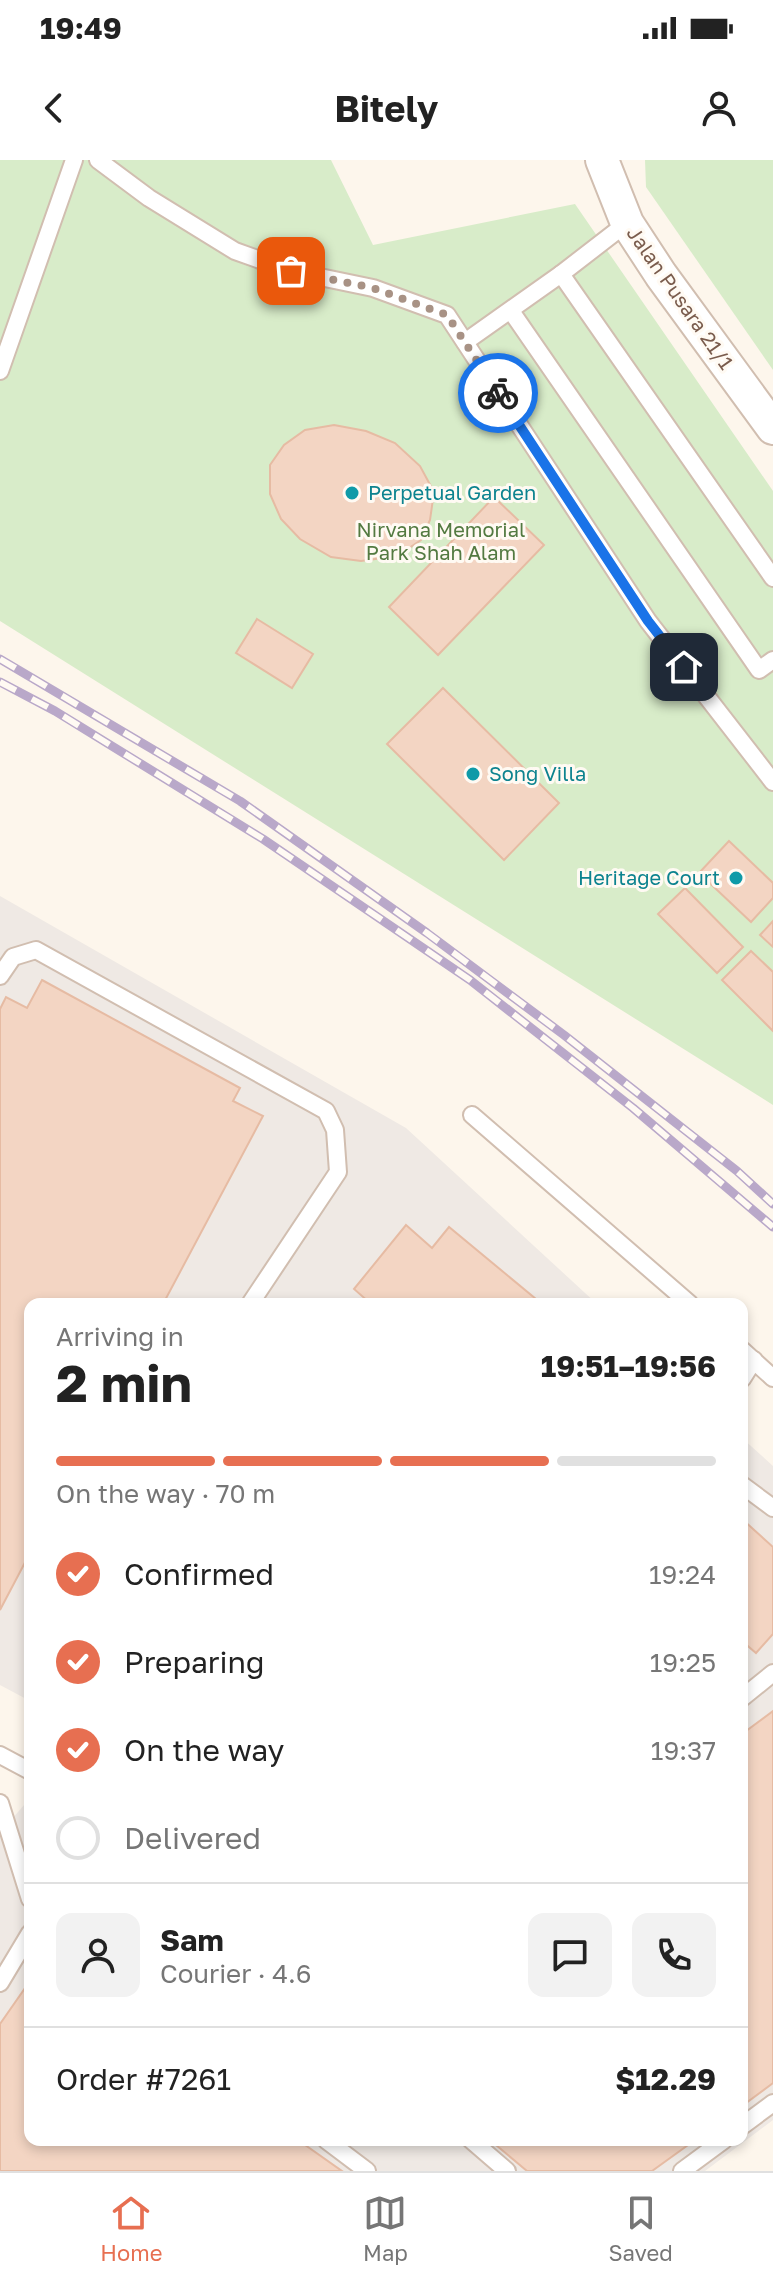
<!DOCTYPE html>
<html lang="en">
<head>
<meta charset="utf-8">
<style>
  body { margin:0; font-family:"Golos Text",sans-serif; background:#f2f2f2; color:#222; height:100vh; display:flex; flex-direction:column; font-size:30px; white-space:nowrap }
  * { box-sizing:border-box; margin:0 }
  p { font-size:26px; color:#767676 }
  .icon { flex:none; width:44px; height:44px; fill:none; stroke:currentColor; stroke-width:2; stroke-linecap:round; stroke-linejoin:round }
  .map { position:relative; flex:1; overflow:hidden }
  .details { position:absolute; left:24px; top:1138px; width:724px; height:848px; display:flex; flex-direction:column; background:#fff; border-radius:16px; box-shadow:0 4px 12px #0003 }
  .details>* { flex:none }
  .pin { position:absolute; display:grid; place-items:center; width:68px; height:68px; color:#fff; margin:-34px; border-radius:16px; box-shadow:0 4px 12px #0006 }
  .courier { position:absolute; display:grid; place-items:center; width:80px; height:80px; margin:-40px; border:6px solid #1a73e8; border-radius:50%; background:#fff; color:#222; box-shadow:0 2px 10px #0007 }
  .summary em { font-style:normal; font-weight:700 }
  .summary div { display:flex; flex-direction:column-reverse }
  .summary { display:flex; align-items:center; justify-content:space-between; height:136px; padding:0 32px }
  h1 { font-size:52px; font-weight:700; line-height:60px }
  .bar { display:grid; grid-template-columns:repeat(4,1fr); gap:12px 8px; align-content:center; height:96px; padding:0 32px }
  .bar i { height:10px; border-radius:6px; background:#e0e0e0 }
  .bar .on { background:#e76f51 }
  .bar p { grid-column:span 4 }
  .line { display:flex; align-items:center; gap:20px; padding:0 32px; border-top:2px solid #e0e0e0 }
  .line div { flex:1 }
  .round { display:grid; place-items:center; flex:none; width:84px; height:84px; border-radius:16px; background:#f2f2f2 }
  ol { padding:0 32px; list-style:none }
  li { display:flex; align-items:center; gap:24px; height:88px }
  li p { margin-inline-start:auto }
  li .icon { padding:8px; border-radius:50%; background:#e76f51; color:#fff; stroke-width:4 }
  li:last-child { color:#767676 }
  li i { width:44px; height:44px; border:4px solid #e0e0e0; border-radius:50% }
  .status { display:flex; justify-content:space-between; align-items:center; height:56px; padding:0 40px; background:#fff; direction:ltr }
  .status svg { height:22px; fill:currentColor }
  header { display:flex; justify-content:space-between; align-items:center; height:104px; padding:0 32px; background:#fff; font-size:36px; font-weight:700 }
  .menu { display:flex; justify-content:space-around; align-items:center; height:112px; border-top:2px solid #e0e0e0; background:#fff; font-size:22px; color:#767676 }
  .menu a { display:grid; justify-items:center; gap:4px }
  .menu .on { color:#e76f51 }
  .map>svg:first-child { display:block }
</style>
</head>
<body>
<div class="status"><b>19:49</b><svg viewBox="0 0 49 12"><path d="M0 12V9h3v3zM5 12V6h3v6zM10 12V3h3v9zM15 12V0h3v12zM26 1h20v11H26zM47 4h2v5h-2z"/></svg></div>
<header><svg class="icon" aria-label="back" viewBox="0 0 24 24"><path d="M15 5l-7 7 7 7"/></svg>Bitely<svg class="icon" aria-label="person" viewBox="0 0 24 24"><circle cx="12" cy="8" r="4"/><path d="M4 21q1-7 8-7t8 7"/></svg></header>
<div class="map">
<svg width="773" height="2011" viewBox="0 0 773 2011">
  <rect width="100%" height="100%" fill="#fdf6ec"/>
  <!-- industrial -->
  <g fill="#efe9e4">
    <path d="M0,736L406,968L597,1144H30V1541L0,1525Z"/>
    <path d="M742,1278L773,1306V1960L705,2011H0V1673L30,1638V1980H742Z"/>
  </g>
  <!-- green -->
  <g fill="#d8ecc9">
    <path d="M0,0H331L373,85L575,44L773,331V945L0,461Z"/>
    <path d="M645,0H773V210L646,27Z"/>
  </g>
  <!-- building -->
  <g fill="#f3d5c3" stroke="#e6bba3" stroke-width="2">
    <path d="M334,265L366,271L395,283L420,306L434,332L430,360L421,380L397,396L361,401L331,397L300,379L281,359L270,334V305L284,285L305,270Z"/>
    <path d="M494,337L544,385L438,495L389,447Z"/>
    <path d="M257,459L313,494L292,528L236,493Z"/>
    <path d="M443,528L559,643L504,700L387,584Z"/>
    <path d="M729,681L773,723V738L751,762L699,713Z"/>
    <path d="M685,728L743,787L717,813L658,754Z"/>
    <path d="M773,761V787L760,775Z"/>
    <path d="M751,791L773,812V871L722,820Z"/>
    <path d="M42,820L240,928L233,941L263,956L163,1144H30V1393L0,1450V849L6,837L27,848Z"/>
    <path d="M406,1065L432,1088L449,1067L542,1144H369L370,1143L354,1129Z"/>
    <path d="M742,1359L773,1387V1474L756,1493L742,1481Z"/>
    <path d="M773,1551V1923L742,1946V1574Z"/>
    <path d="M30,1821V1980H298L342,2011H0V1864Z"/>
    <path d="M490,1980H695L652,2011H527Z"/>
  </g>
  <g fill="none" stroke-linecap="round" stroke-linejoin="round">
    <defs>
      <g id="lane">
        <path d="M98,0L149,38L235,91L291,111L373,128L447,155L648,461L773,622"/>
        <path d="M561,114L773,418"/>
        <path d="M511,151L759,510L773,500"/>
        <path d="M465,182L561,114L627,63"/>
        <path d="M0,211L74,0"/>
        <path d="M0,816L13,797L36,790L326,951L335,970L338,1012L250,1144"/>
        <path d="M472,955L690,1144"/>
        <path d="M742,1190L773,1218"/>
        <path d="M742,1219L754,1200"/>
        <path d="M742,1325L773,1348"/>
        <path d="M742,1538L773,1513"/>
        <path d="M0,1595L30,1611"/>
        <path d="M0,1643L30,1739"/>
        <path d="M0,1823L30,1773"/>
        <path d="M742,1966L773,1943"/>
        <path d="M326,1980L367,2011"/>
        <path d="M471,1980L507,2011"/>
        <path d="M682,2011L724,1980"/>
      </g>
      <path id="street" d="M602,0L627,63L661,115L773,268"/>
    </defs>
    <!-- lane casing -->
    <use href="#lane" stroke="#d1beb0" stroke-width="20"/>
    <!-- street casing -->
    <use href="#street" stroke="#d1beb0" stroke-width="36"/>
    <!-- lane -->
    <use href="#lane" stroke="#fff" stroke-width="16"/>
    <!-- street -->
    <use href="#street" stroke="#fff" stroke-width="32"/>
    <defs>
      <g id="rail">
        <path d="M0,499L240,641L427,773L564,875L737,1011L773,1044"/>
        <path d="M0,522L55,551L263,679L470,820L633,948L773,1067"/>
      </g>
    </defs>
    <!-- rail casing -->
    <use href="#rail" stroke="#b9a8c9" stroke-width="9"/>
    <!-- rail -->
    <use href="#rail" stroke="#fffaf3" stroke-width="6" stroke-dasharray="18" stroke-linecap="butt"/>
  </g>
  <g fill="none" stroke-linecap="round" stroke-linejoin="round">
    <!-- done -->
    <path stroke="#a89285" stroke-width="8" stroke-dasharray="0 14.4" d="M291,111L373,128L447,155L498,233"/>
    <!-- route -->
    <path stroke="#1a73e8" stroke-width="10" d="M498,233L648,461L684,507"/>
  </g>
  <!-- markers -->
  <g fill="#0f9aa8" stroke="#fffaf3" stroke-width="3">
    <circle cx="352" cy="333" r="8"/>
    <circle cx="473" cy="614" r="8"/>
    <circle cx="736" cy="718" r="8"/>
  </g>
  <g text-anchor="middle" stroke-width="6" stroke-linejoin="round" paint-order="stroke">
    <!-- street labels -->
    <g font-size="20" fill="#7a5c4d" stroke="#fffaf3">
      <text transform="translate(680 138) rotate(55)" y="7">Jalan Pusara 21/1</text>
    </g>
    <!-- culture labels -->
    <g font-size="20" fill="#0d838f" stroke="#fffaf3" text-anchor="start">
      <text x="368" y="340">Perpetual Garden</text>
      <text x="489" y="621">Song Villa</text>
      <text x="720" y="725" text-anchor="end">Heritage Court</text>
    </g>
    <!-- park labels -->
    <g font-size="20" fill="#537a41" stroke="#fffaf3">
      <text x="441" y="377">Nirvana Memorial<tspan x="441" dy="23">Park Shah Alam</tspan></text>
    </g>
  </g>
</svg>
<div class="pin" style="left:291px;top:111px;background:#ea580c"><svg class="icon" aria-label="bag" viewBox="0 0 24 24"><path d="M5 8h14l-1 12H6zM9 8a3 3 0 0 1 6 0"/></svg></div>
<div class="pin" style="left:684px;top:507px;background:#1f2937"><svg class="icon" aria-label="home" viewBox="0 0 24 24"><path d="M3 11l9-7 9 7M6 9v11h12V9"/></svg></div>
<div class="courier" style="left:498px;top:233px"><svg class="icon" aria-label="bike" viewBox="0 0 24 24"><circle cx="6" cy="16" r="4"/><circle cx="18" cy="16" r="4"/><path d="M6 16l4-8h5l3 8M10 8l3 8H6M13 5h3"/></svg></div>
<section class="details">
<div class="summary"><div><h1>2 min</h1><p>Arriving in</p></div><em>19:51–19:56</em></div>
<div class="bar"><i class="on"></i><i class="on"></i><i class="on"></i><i></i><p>On the way · 70 m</p></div>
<ol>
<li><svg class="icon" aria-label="check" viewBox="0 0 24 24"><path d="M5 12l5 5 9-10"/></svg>Confirmed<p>19:24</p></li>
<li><svg class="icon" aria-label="check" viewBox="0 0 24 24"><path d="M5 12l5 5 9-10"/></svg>Preparing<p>19:25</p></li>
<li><svg class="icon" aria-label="check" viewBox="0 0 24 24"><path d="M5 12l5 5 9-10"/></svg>On the way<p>19:37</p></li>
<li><i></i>Delivered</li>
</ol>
<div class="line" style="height:144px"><a class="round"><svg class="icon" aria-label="person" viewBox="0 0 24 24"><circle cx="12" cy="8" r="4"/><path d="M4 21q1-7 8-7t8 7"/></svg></a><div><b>Sam</b><p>Courier · 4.6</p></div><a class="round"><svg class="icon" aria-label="chat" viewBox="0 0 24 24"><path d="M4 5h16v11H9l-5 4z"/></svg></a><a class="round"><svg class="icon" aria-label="phone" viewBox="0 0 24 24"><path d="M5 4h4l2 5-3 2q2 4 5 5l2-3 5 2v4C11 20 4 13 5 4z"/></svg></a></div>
<div class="line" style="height:104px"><div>Order #7261</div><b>$12.29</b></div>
</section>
</div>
<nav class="menu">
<a class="on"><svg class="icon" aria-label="home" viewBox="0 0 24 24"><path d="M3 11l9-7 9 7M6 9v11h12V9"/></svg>Home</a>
<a><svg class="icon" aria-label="map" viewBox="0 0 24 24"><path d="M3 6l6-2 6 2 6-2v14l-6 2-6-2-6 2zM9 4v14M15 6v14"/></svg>Map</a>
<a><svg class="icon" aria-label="saved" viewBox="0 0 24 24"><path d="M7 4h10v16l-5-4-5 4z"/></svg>Saved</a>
</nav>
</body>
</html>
